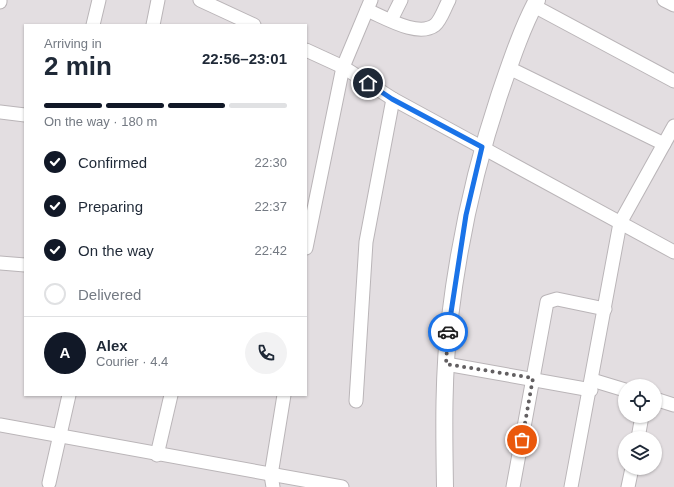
<!DOCTYPE html>
<html lang="en">
<head>
<meta charset="utf-8">
<style>
  body { margin:0; font-family:Arial,sans-serif; background:#f2f2f3; color:#1f2937; height:100vh; display:flex; flex-direction:column; font-size:15px; white-space:nowrap }
  * { box-sizing:border-box; margin:0 }
  p { font-size:13px; color:#747a83 }
  .icon { flex:none; width:22px; height:22px; fill:none; stroke:currentColor; stroke-width:2; stroke-linecap:round; stroke-linejoin:round }
  .map { position:relative; flex:1; overflow:hidden }
  .drawer { position:absolute; left:24px; top:24px; width:283px; height:372px; display:flex; flex-direction:column; background:#fff; border-radius:0px; box-shadow:0 1px 3px #0004 }
  .drawer>* { flex:none }
  .tools { position:absolute; left:618px; top:379px; display:grid; gap:8px }
  .tools a { display:grid; place-items:center; width:44px; height:44px; border-radius:50%; background:#fff; box-shadow:0 1px 3px #0004; font-size:20px }
  .pin { position:absolute; display:grid; place-items:center; width:34px; height:34px; color:#fff; margin:-17px; border:2px solid #fff; border-radius:50%; box-shadow:0 1px 4px #0007 }
  .courier { position:absolute; display:grid; place-items:center; width:40px; height:40px; margin:-20px; border:3px solid #1a73e8; border-radius:50%; background:#fff; color:#222; box-shadow:0 1px 5px #0007 }
  .overview em { font-style:normal; font-weight:700 }
  .overview div { display:flex; flex-direction:column-reverse }
  .overview { display:flex; align-items:center; justify-content:space-between; height:68px; padding:0 20px }
  h1 { font-size:26px; font-weight:700; line-height:30px }
  .bar { display:grid; grid-template-columns:repeat(4,1fr); gap:6px 4px; align-content:center; height:48px; padding:0 20px }
  .bar i { height:5px; border-radius:3px; background:#e0e1e3 }
  .bar .active { background:#111827 }
  .bar p { grid-column:span 4 }
  .line { display:flex; align-items:center; gap:10px; padding:0 20px; border-top:1px solid #e0e1e3 }
  .line div { flex:1 }
  .round { display:grid; place-items:center; flex:none; width:42px; height:42px; border-radius:21px; background:#f2f2f3 }
  ol { padding:0 20px; list-style:none }
  li { display:flex; align-items:center; gap:12px; height:44px }
  li p { margin-inline-start:auto }
  li .icon { padding:4px; border-radius:50%; background:#111827; color:#fff; stroke-width:4 }
  li:last-child { color:#747a83 }
  li i { width:22px; height:22px; border:2px solid #e0e1e3; border-radius:50% }
  .map>svg:first-child { display:block }
</style>
</head>
<body>
<div class="map">
<svg width="674" height="487" viewBox="0 0 674 487">
  <rect width="100%" height="100%" fill="#e3dee1"/>
  <g fill="none" stroke-linecap="round" stroke-linejoin="round">
    <defs>
      <g id="minor">
        <path d="M200,0L254,25"/>
        <path d="M664,0L674,5"/>
        <path d="M0,2V0"/>
        <path d="M534,6L674,81"/>
        <path d="M367,10C384,17 418,38 435,25C441,20 445,7 449,0"/>
        <path d="M391,20L401,0"/>
        <path d="M93,25L99,0"/>
        <path d="M153,25L158,0"/>
        <path d="M306,50L343,67L393,99L674,252"/>
        <path d="M509,68L664,144"/>
        <path d="M0,112L25,115"/>
        <path d="M306,248L343,67L371,0"/>
        <path d="M0,263L25,265"/>
        <path d="M446,364L591,390"/>
        <path d="M592,380L625,390"/>
        <path d="M655,399L674,405"/>
        <path d="M356,401L366,242L393,99"/>
        <path d="M0,425L342,487"/>
        <path d="M638,438L642,416"/>
        <path d="M157,455L171,395"/>
        <path d="M49,483L69,395"/>
        <path d="M273,487L271,475L284,395"/>
        <path d="M513,487L547,302L557,299L605,309"/>
        <path d="M571,487L620,223L674,126"/>
        <path d="M628,487L632,468"/>
      </g>
      <path id="tertiary" d="M445,487C444,431 443,373 450,317C459,242 475,168 499,96C510,64 521,30 537,0"/>
    </defs>
    <!-- minor casing -->
    <use href="#minor" stroke="#bab5b8" stroke-width="15"/>
    <!-- tertiary casing -->
    <use href="#tertiary" stroke="#bab5b8" stroke-width="18"/>
    <!-- minor -->
    <use href="#minor" stroke="#fff" stroke-width="13"/>
    <!-- tertiary -->
    <use href="#tertiary" stroke="#fff" stroke-width="16"/>
  </g>
  <g fill="none" stroke-linecap="round" stroke-linejoin="round">
    <!-- done -->
    <path stroke="#625f61" stroke-width="4" stroke-dasharray="0 7.2" d="M448,332L446,364L533,378L522,440"/>
    <!-- route -->
    <path stroke="#1a73e8" stroke-width="5" d="M368,83L392,99L482,147L466,215L448,332"/>
  </g>
</svg>
<div class="tools">
<a><svg class="icon" aria-label="locate" viewBox="0 0 24 24"><circle cx="12" cy="12" r="6"/><path d="M12 2v4M12 18v4M2 12h4M18 12h4"/></svg></a>
<a><svg class="icon" aria-label="layers" viewBox="0 0 24 24"><path d="M12 4l9 5-9 5-9-5zM3 14l9 5 9-5"/></svg></a>
</div>
<div class="pin" style="left:522px;top:440px;background:#ea580c"><svg class="icon" aria-label="bag" viewBox="0 0 24 24"><path d="M5 8h14l-1 12H6zM9 8a3 3 0 0 1 6 0"/></svg></div>
<div class="pin" style="left:368px;top:83px;background:#1f2937"><svg class="icon" aria-label="home" viewBox="0 0 24 24"><path d="M3 11l9-7 9 7M6 9v11h12V9"/></svg></div>
<div class="courier" style="left:448px;top:332px"><svg class="icon" aria-label="car" viewBox="0 0 24 24"><path d="M5 17H2v-5l4-1 3-4h7l3 4 3 1v5h-3M9 17h6M6 11h13"/><circle cx="7" cy="17" r="2"/><circle cx="17" cy="17" r="2"/></svg></div>
<section class="drawer">
<div class="overview"><div><h1>2 min</h1><p>Arriving in</p></div><em>22:56–23:01</em></div>
<div class="bar"><i class="active"></i><i class="active"></i><i class="active"></i><i></i><p>On the way · 180 m</p></div>
<ol>
<li><svg class="icon" aria-label="check" viewBox="0 0 24 24"><path d="M5 12l5 5 9-10"/></svg>Confirmed<p>22:30</p></li>
<li><svg class="icon" aria-label="check" viewBox="0 0 24 24"><path d="M5 12l5 5 9-10"/></svg>Preparing<p>22:37</p></li>
<li><svg class="icon" aria-label="check" viewBox="0 0 24 24"><path d="M5 12l5 5 9-10"/></svg>On the way<p>22:42</p></li>
<li><i></i>Delivered</li>
</ol>
<div class="line" style="height:72px"><b class="round" style="background:#111827;color:#fff">A</b><div><b>Alex</b><p>Courier · 4.4</p></div><a class="round"><svg class="icon" aria-label="phone" viewBox="0 0 24 24"><path d="M5 4h4l2 5-3 2q2 4 5 5l2-3 5 2v4C11 20 4 13 5 4z"/></svg></a></div>
</section>
</div>
</body>
</html>
